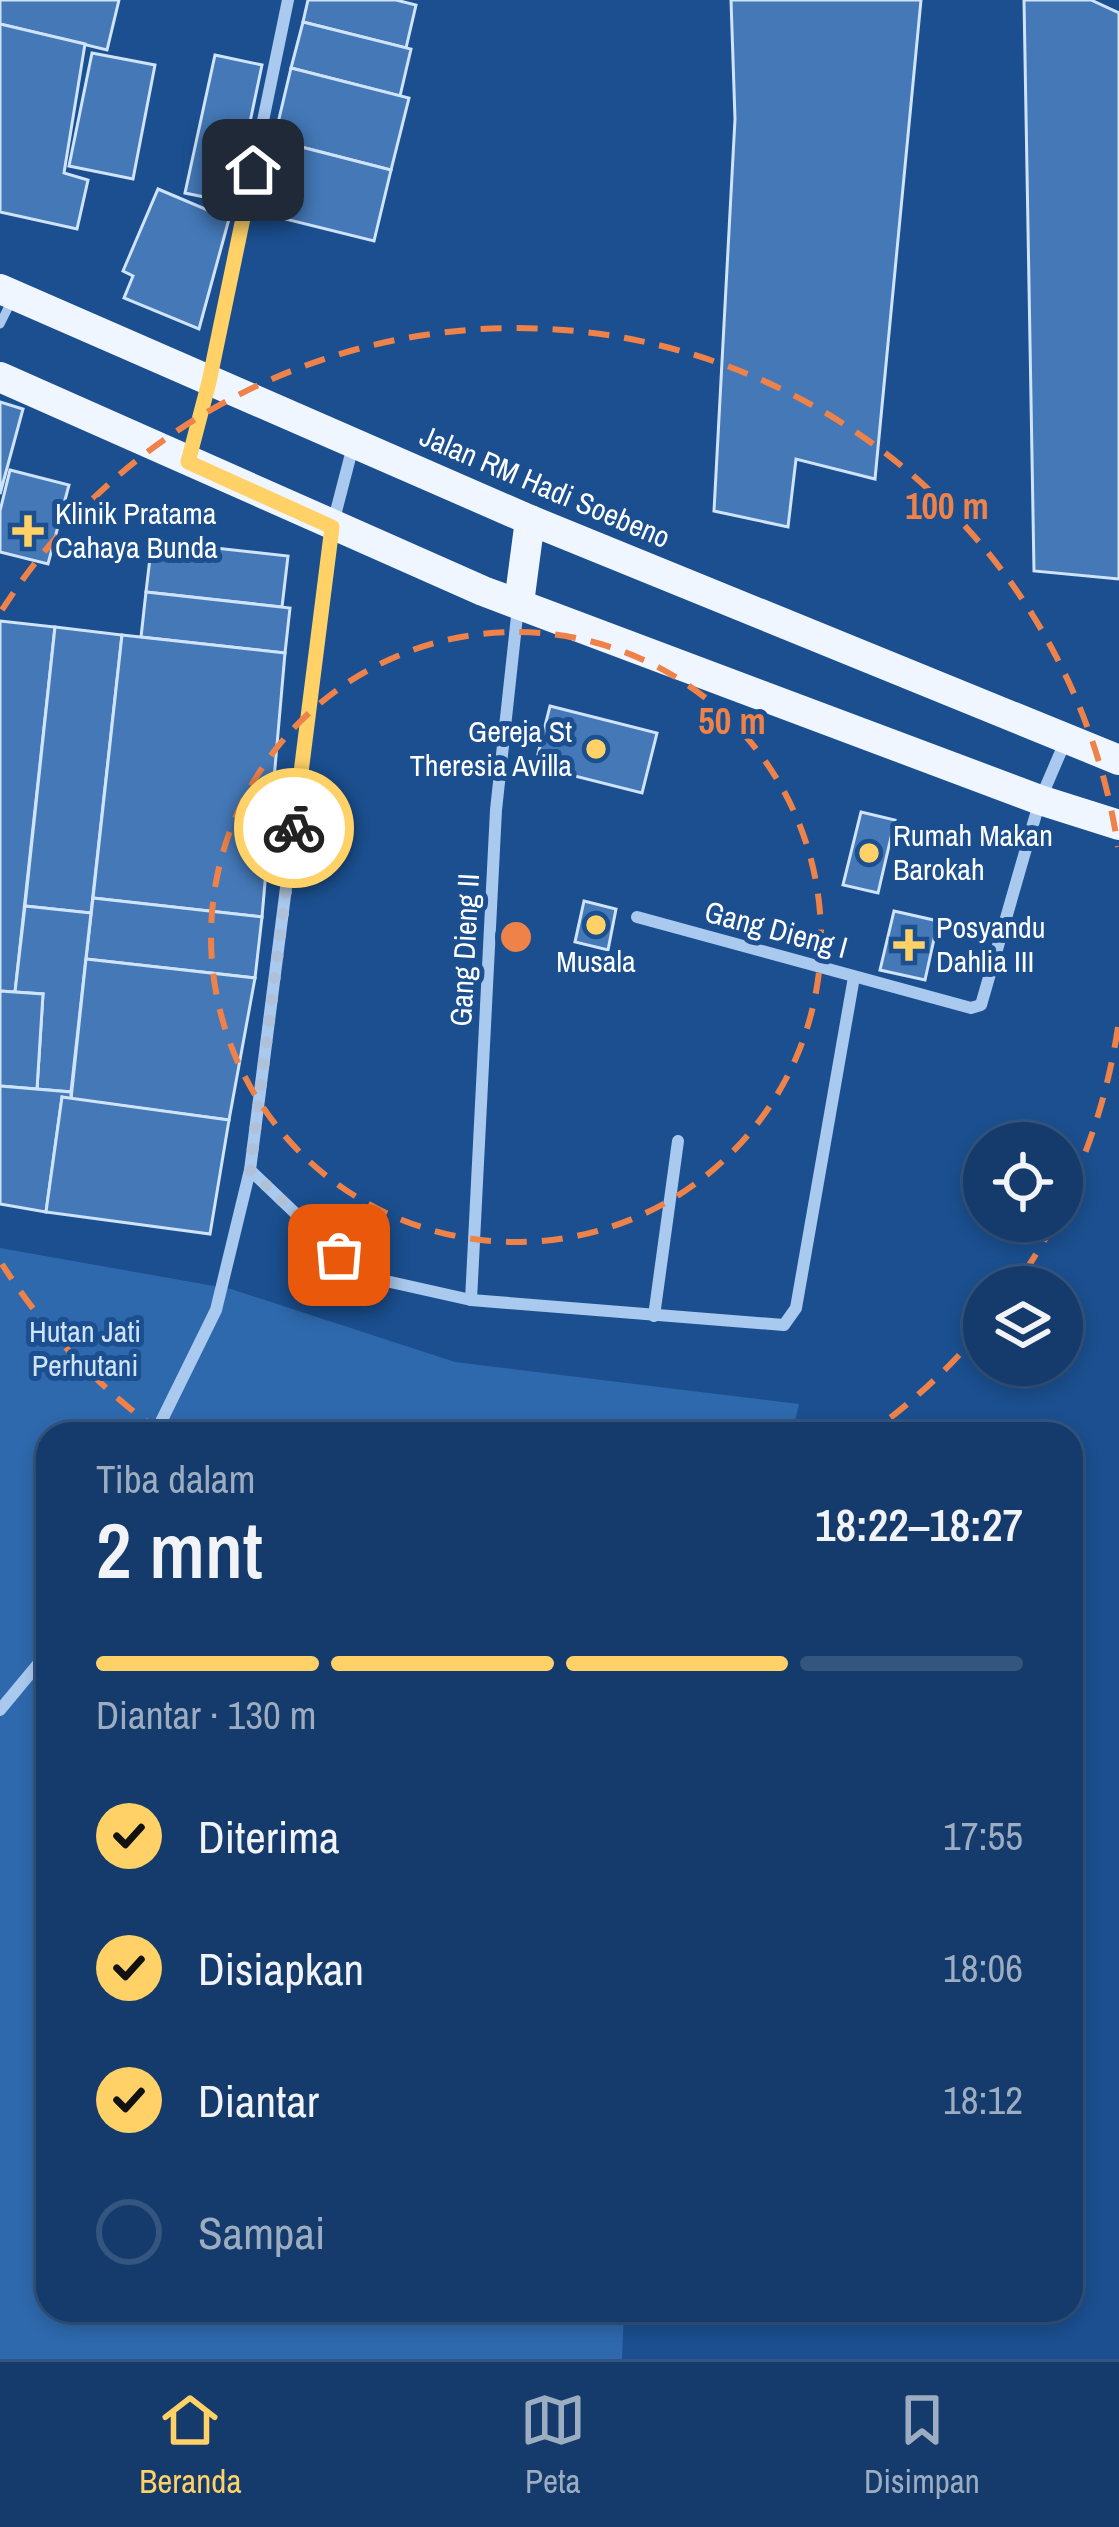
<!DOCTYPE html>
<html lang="id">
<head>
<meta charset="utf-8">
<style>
  body { margin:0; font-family:"Archivo Narrow",sans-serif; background:#1d4271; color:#f1f3f6; height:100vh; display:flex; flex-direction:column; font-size:45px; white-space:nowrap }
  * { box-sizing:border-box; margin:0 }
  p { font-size:39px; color:#9dadc1 }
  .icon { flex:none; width:66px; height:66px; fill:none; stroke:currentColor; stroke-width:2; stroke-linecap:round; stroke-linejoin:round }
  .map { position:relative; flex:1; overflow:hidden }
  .side { position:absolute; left:36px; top:1422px; width:1047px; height:900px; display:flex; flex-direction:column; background:#143b6b; border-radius:36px; box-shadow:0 6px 18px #0003,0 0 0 3px #33557e }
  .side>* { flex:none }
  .fabs { position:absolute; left:963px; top:1122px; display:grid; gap:24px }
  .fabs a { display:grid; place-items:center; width:120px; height:120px; border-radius:50%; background:#143b6b; box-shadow:0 6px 18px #0003,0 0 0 3px #33557e; font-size:60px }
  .pin { position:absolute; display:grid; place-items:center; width:102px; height:102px; color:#fff; margin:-51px; border-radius:24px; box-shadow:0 6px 18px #0006 }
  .courier { position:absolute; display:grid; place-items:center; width:120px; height:120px; margin:-60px; border:9px solid #ffd166; border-radius:50%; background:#fff; color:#222; box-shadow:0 3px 15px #0007 }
  .overview em { font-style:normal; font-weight:600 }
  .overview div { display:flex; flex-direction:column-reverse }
  .overview { display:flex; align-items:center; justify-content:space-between; height:204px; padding:0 60px }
  h1 { font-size:78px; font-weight:600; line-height:90px }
  .bar { display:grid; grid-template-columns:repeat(4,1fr); gap:18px 12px; align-content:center; height:144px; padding:0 60px }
  .bar i { height:15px; border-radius:9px; background:#33557e }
  .bar .on { background:#ffd166 }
  .bar p { grid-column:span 4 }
  ol { padding:0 60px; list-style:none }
  li { display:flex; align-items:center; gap:36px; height:132px }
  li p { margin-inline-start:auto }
  li .icon { padding:12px; border-radius:50%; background:#ffd166; color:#111; stroke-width:4 }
  li:last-child { color:#9dadc1 }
  li i { width:66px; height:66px; border:6px solid #33557e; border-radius:50% }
  .tab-bar { display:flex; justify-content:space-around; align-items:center; height:168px; border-top:3px solid #33557e; background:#143b6b; font-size:33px; color:#9dadc1 }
  .tab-bar a { display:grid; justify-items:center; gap:6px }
  .tab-bar .on { color:#ffd166 }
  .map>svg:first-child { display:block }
</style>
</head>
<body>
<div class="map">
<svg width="1119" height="2359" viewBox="0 0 1119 2359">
  <rect width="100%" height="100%" fill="#1b4f8f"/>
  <!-- green -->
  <path fill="#2e69ad" d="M0,1248L231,1289L455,1362L799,1404L792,1434H48V2310H624L622,2359H0Z"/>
  <!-- building -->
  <g fill="#4478b7" stroke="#cfe3fa" stroke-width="3">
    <path d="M0,0H119L107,50L0,24Z"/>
    <path d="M308,0H396L416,5L406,48L303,22Z"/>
    <path d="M731,0H921L875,479L796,459L788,527L714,511L735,119Z"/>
    <path d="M1024,0H1091L1119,13V579L1034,571Z"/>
    <path d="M303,22L411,49L400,96L291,68Z"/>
    <path d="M0,24L85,44L64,173L88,180L77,229L0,212Z"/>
    <path d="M92,53L155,65L133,179L69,166Z"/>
    <path d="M215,55L262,65L233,203L185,193Z"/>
    <path d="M291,68L409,98L391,170L274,140Z"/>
    <path d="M274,140L391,170L374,241L257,212Z"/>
    <path d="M158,189L229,219L199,329L124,298L133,276L123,271Z"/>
    <path d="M0,402L23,409L0,494Z"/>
    <path d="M10,470L69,485L48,564L0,552V511Z"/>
    <path d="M152,541L288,556L282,607L146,592Z"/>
    <path d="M146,592L290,608L285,653L141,637Z"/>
    <path d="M0,621L55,627L15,992L0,991Z"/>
    <path d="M55,627L122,635L91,913L25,906Z"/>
    <path d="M122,635L285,653L262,917L93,898Z"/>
    <path d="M550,706L657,733L642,793L535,766Z"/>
    <path d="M861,812L895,820L878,893L843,885Z"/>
    <path d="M93,898L262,917L255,978L86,959Z"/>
    <path d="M584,901L616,909L608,950L575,942Z"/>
    <path d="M25,906L91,913L71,1092L37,1089L43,994L15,992Z"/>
    <path d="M894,911L938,921L925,980L880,970Z"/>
    <path d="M86,959L255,978L229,1120L71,1099Z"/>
    <path d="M0,991L43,994L37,1089L0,1086Z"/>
    <path d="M0,1086L71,1092V1099L62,1097L46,1212L0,1204Z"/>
    <path d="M62,1097L229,1120L210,1234L46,1212Z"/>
  </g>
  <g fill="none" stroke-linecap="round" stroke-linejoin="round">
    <!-- service -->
    <path stroke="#a9c9ee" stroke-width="9" d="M0,324L12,300"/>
    <!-- minor -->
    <g stroke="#a9c9ee" stroke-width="12">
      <path d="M188,461L209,382L288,0"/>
      <path d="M637,917L971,1008L981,1005L1040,800L1065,742"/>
      <path d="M250,1170L339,1255L377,1279L471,1300L784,1325L796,1308L854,977"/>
      <path d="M471,1300L496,810L518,607"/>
      <path d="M654,1316L678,1141"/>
      <path d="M155,1434L216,1310L250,1170L332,527L353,446"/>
      <path d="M0,1710L48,1652"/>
    </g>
    <!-- primary -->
    <g stroke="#f0f6ff" stroke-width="30">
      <path d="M0,289L530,520L1119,760"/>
      <path d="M0,377L483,591L1040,800L1119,825"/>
      <path d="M519,603L530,520"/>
    </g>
  </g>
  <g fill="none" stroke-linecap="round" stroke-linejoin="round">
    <!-- done -->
    <path stroke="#afc1d8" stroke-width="12" stroke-dasharray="0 21.6" d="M294,828L250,1170L339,1255"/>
    <!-- route -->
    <path stroke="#ffd166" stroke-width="15" d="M253,170L209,382L188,462L332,527L294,828"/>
  </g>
  <!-- distance rings -->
  <g fill="none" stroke="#ee8249" stroke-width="6" stroke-dasharray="21 15">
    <circle cx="516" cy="937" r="305"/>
    <path d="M1118 1027A609 609 0 0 1 1063 1204M1054 1223A609 609 0 0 1 1015 1286M983 1328A609 609 0 0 1 870 1433M162 1433A609 609 0 0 1 2 1264M2 610A609 609 0 0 1 1118 847"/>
  </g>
  <!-- markers -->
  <g fill="#ffd166" stroke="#1b4f8f" stroke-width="4.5">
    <path d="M22 513h12v12h12v12h-12v12h-12v-12h-12v-12h12z"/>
    <circle cx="596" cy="749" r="12"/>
    <circle cx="869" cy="853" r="12"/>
    <circle cx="596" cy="925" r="12"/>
    <path d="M903 927h12v12h12v12h-12v12h-12v-12h-12v-12h12z"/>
  </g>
  <g text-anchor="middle" stroke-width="10" stroke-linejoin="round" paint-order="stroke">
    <!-- street labels -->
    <g font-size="30" fill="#fff" stroke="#1b4f8f">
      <text transform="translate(545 487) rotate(23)" y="10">Jalan RM Hadi Soebeno</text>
      <text transform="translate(776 930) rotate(15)" y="10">Gang Dieng I</text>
      <text transform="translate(465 950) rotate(-87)" y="10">Gang Dieng II</text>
    </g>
    <!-- poi labels -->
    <g font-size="30" fill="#fff" stroke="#1b4f8f" text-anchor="start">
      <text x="55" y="524">Klinik Pratama<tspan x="55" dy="34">Cahaya Bunda</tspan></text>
      <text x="572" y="742" text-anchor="end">Gereja St<tspan x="572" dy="34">Theresia Avilla</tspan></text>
      <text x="893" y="846">Rumah Makan<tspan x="893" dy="34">Barokah</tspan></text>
      <text x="936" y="938">Posyandu<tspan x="936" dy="34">Dahlia III</tspan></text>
      <text x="596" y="972" text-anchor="middle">Musala</text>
    </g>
    <!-- park labels -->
    <g font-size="30" fill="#cfe3fa" stroke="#1b4f8f">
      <text x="85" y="1342">Hutan Jati<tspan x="85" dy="34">Perhutani</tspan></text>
    </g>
  </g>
  <circle cx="516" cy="937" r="18" fill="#ee8249" stroke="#1b4f8f" stroke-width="6"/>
  <g font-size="36" text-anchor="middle" font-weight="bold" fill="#ee8249" stroke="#1b4f8f" stroke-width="10" stroke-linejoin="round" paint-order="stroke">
    <text x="947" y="519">100 m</text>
    <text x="732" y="734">50 m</text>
  </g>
</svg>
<div class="fabs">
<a><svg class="icon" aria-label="locate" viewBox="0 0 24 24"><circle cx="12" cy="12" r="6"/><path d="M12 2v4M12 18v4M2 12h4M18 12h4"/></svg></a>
<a><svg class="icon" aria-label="layers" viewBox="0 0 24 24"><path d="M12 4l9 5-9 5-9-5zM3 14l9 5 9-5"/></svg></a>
</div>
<div class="pin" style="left:339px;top:1255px;background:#ea580c"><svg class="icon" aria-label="bag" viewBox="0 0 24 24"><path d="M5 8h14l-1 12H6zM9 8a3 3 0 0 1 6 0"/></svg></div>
<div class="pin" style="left:253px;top:170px;background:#1f2937"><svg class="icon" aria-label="home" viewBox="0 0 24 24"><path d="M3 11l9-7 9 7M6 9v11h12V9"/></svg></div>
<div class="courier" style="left:294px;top:828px"><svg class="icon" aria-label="bike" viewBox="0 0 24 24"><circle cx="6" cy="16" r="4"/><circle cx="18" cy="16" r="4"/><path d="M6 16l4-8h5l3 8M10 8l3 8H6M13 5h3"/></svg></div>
<section class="side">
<div class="overview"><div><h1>2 mnt</h1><p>Tiba dalam</p></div><em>18:22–18:27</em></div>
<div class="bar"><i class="on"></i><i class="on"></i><i class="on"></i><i></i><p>Diantar · 130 m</p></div>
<ol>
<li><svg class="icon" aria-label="check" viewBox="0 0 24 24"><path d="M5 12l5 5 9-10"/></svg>Diterima<p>17:55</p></li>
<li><svg class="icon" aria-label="check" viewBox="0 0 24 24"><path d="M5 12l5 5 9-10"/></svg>Disiapkan<p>18:06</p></li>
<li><svg class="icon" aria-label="check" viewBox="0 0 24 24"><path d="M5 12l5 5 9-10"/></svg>Diantar<p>18:12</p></li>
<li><i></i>Sampai</li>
</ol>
</section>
</div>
<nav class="tab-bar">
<a class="on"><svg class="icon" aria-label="home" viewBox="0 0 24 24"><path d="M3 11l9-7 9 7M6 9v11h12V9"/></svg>Beranda</a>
<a><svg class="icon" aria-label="map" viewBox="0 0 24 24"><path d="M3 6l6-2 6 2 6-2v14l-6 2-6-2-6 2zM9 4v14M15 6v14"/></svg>Peta</a>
<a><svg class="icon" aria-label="saved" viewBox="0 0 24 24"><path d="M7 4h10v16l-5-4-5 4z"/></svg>Disimpan</a>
</nav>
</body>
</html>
